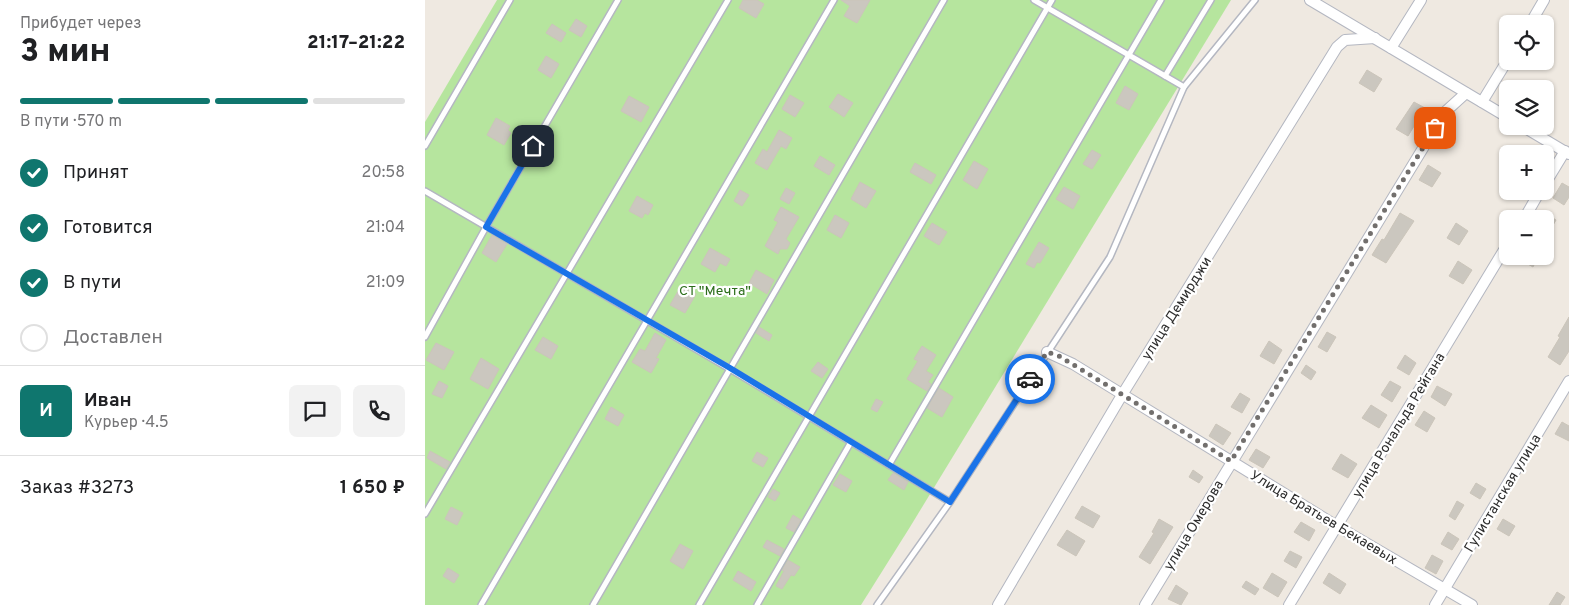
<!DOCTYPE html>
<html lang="ru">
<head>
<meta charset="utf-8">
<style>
  body { margin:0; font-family:Overpass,sans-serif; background:#f2f2f2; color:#202124; height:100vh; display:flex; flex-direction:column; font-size:19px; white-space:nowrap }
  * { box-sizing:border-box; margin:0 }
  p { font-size:16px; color:#757577 }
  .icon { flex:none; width:28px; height:28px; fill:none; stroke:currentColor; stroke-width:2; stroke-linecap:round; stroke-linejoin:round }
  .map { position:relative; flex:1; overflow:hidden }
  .side { display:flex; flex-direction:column; background:#fff; width:425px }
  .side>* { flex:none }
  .fabs { position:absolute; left:1074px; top:15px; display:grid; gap:10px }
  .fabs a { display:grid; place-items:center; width:55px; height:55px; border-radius:8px; background:#fff; box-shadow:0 1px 4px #0004; font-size:25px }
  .pin { position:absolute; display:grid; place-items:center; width:42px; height:42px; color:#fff; margin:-21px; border-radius:10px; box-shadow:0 2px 8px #0006 }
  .courier { position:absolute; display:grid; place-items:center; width:50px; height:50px; margin:-25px; border:4px solid #1a73e8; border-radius:50%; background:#fff; color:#222; box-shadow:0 1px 6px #0007 }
  .overview em { font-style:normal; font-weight:800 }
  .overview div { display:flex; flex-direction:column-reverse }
  .overview { display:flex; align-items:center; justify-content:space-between; height:85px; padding:0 20px }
  h1 { font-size:32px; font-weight:800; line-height:38px }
  .bar { display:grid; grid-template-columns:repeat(4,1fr); gap:8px 5px; align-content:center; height:60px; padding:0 20px }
  .bar i { height:6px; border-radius:4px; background:#e0e0e0 }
  .bar .active { background:#0f766e }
  .bar p { grid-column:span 4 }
  .line { display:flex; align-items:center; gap:12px; padding:0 20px; border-top:1px solid #e0e0e0 }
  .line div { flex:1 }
  .round { display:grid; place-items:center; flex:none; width:52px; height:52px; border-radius:8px; background:#f2f2f2 }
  ol { padding:0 20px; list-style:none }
  li { display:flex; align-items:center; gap:15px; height:55px }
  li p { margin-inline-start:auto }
  li .icon { padding:5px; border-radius:50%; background:#0f766e; color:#fff; stroke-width:4 }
  li:last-child { color:#757577 }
  li i { width:28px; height:28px; border:2px solid #e0e0e0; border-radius:50% }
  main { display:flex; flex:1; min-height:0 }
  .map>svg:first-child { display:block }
</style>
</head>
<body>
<main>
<section class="side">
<div class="overview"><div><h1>3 мин</h1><p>Прибудет через</p></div><em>21:17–21:22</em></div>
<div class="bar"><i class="active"></i><i class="active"></i><i class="active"></i><i></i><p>В пути · 570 m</p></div>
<ol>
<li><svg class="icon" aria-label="check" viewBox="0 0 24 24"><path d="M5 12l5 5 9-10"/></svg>Принят<p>20:58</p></li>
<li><svg class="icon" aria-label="check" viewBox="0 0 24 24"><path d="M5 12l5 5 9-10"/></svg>Готовится<p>21:04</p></li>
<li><svg class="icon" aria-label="check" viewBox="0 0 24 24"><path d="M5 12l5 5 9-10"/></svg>В пути<p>21:09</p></li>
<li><i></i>Доставлен</li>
</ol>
<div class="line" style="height:90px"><b class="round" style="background:#0f766e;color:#fff">И</b><div><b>Иван</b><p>Курьер · 4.5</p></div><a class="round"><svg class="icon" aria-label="chat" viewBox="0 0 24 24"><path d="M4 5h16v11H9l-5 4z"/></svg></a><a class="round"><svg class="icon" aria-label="phone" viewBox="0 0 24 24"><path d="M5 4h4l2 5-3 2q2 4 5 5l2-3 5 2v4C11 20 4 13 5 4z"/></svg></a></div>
<div class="line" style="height:65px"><div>Заказ #3273</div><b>1 650 ₽</b></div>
</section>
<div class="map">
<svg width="1144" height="605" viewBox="0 0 1144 605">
  <rect width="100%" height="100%" fill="#efe9e1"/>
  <!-- green -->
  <path fill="#b6e59e" d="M72,0H806L485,527L436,605H0V122Z"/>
  <!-- building -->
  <g fill="#cbc7bf" stroke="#cbc5ba">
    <path d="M318,0H332L339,4L331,18L314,8Z"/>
    <path d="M416,0H445L432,23L419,16L425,6Z"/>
    <path d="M151,19L162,26L156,37L144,30Z"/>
    <path d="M127,24L141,33L136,42L121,33Z"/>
    <path d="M121,56L134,64L126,78L113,70Z"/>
    <path d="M942,70L957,79L949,92L934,83Z"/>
    <path d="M700,86L713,94L704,110L691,103Z"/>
    <path d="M413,94L428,103L419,117L404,107Z"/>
    <path d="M365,95L379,103L370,117L357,109Z"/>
    <path d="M204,96L224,107L216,122L196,111Z"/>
    <path d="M989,102L1000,108L983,136L971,129Z"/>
    <path d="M71,118L85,126L83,130L86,133L79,145L62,135Z"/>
    <path d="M354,130L367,138L361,149L356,146L342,170L330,163L338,149L342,152Z"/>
    <path d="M667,150L676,155L667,169L658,164Z"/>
    <path d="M395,156L410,165L404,175L389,166Z"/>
    <path d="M549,161L563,169L552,189L538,180Z"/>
    <path d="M490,163L511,175L506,184L485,172Z"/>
    <path d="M1003,165L1016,173L1007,187L994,180Z"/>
    <path d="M435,182L451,191L441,208L426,199Z"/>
    <path d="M1137,183L1144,187V197L1139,205L1128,198Z"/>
    <path d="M639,187L655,196L648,209L631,199Z"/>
    <path d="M361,188L370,193L364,204L355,199Z"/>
    <path d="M315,190L324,195L317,206L309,201Z"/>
    <path d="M212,196L228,205L223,215L220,213L217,218L204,211Z"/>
    <path d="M356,207L374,217L361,239L365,243L362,249H355L353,254L340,246L353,222L349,220Z"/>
    <path d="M975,213L989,221L961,263L947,255L957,239L959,240Z"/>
    <path d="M1120,213L1131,220L1120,239Z"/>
    <path d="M410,215L424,223L416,238L402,230Z"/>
    <path d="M507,223L522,232L514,245L499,236Z"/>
    <path d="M1031,223L1043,231L1034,245L1022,238Z"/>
    <path d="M67,235L82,244L71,262L57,253Z"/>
    <path d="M614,242L624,248L615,263L612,262L609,268L601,264Z"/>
    <path d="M285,248L305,259L301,266L295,263L290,272L276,264Z"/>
    <path d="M1089,256H1104L1111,261L1108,267Z"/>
    <path d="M1033,261L1047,270L1038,284L1024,276Z"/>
    <path d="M331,270L349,280L342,294L324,283Z"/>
    <path d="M256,286L271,294L260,313L245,305Z"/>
    <path d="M1144,317V351L1135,365L1123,357L1135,337L1133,336Z"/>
    <path d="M334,327L347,335L344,341L331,333Z"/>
    <path d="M902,332L911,337L902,352L893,347Z"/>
    <path d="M230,333L241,340L231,358L234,359L226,373L207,362L215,349L220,351Z"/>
    <path d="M118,337L133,346L126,359L110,350Z"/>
    <path d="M844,341L857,350L849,364L835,356Z"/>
    <path d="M11,343L29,352L19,370L1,360Z"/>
    <path d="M497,346L511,355L501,371L508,375L503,382L506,384L502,391L482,379L493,361L489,359Z"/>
    <path d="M980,355L991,363L984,375L972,368Z"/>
    <path d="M56,358L74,369L63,389L45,379Z"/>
    <path d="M393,362L403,369L397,378L386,371Z"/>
    <path d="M881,365L891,372L886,380L876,373Z"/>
    <path d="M14,381L23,386L17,398L7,394Z"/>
    <path d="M965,381L976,387L967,402L956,395Z"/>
    <path d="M1012,386L1027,394L1020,406L1006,397Z"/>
    <path d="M514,388L528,397L517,417L502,408Z"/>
    <path d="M815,393L825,399L817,413L806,407Z"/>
    <path d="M451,399L458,402L452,412L446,409Z"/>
    <path d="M946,405L962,415L954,428L937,418Z"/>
    <path d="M186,407L199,415L193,426L180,419Z"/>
    <path d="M999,411L1010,418L1002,432L990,425Z"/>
    <path d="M1137,422L1144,426V441L1130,434Z"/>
    <path d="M791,424L806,433L798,445L784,436Z"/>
    <path d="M831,449L845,457L838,468L824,460Z"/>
    <path d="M5,451L25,462L21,469L2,458Z"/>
    <path d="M332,452L343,458L338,467L327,461Z"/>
    <path d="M916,454L932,464L923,478L907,469Z"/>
    <path d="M768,470L778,477L774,483L764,477Z"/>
    <path d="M468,473L483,482L479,490L463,480Z"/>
    <path d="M415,474L427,481L421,492L408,485Z"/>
    <path d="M1051,483L1061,489L1055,499L1045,493Z"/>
    <path d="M348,489L355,493L350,501L343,497Z"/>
    <path d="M1032,501L1039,505L1030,520L1024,516Z"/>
    <path d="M657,506L675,516L668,528L650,518Z"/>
    <path d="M26,507L38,513L32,525L20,519Z"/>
    <path d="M368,515L376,520L369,532L361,528Z"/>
    <path d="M734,519L748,527L725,564L714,557L729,533L727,532Z"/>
    <path d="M1078,519L1090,526L1084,536L1072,529Z"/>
    <path d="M876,522L890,530L884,541L869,532Z"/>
    <path d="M642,530L660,541L651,556L632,545Z"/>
    <path d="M1023,532L1034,539L1027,550L1016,544Z"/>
    <path d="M342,540L359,549L355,556L338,547Z"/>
    <path d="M255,544L268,551L258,569L245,561Z"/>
    <path d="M865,551L877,557L871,568L859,561Z"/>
    <path d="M1007,555L1018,561L1011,574L1000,568Z"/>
    <path d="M363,560L375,567L369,576L366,575L357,589L351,586L359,571L357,570Z"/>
    <path d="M23,568L34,575L29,583L18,576Z"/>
    <path d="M313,571L331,582L326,591L308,580Z"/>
    <path d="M847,573L862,582L853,597L838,588Z"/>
    <path d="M904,573L921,584L915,594L898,583Z"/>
    <path d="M821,581L834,589L830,595L817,587Z"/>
    <path d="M751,585L763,593L756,605L743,599Z"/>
    <path d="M1132,592L1140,597L1135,605H1124Z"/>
  </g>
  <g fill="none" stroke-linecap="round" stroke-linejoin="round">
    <defs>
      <g id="lane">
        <path d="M609,0L759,87"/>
        <path d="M740,76L786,0"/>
        <path d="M0,146L85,0"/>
        <path d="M0,191L305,369L525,502"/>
        <path d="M0,337L61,227L193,0"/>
        <path d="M464,465L736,0"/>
        <path d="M0,514L303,0"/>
        <path d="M56,605L409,0"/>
        <path d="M168,605L519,0"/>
        <path d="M274,605L627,0"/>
        <path d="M332,605L426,442"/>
        <path d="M452,605L525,502L685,257L759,87L830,0"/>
      </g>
      <g id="street">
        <path d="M885,0L1082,117"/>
        <path d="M1105,24L1119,0"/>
        <path d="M966,48L996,0"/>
        <path d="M1057,102L1082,61"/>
        <path d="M1097,126L1144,154"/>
        <path d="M1120,184L1140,151"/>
        <path d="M1099,219L1115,191"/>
        <path d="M622,352L648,364L912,526L1047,605"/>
        <path d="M573,605L697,395L912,47L920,40L950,38"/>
        <path d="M720,605L1020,112L1041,93"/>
        <path d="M864,605L1082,245"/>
        <path d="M1010,605L1144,381"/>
      </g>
    </defs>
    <!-- lane casing -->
    <use href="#lane" stroke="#b4b7c1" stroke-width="8"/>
    <!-- street casing -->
    <use href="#street" stroke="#b4b7c1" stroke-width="12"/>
    <!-- lane -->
    <use href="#lane" stroke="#fff" stroke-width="5"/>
    <!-- street -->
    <use href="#street" stroke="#fff" stroke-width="10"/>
  </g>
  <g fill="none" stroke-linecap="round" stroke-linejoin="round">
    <!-- done -->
    <path stroke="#726f6d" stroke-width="5" stroke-dasharray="0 9" d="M605,379L622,352L634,356L806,461L1010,128"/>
    <!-- route -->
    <path stroke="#1a73e8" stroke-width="6" d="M108,146L61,227L305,368L525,502L605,379"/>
  </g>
  <g text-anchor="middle" stroke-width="4.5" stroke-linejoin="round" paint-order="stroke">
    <!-- park labels -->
    <g font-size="14" fill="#2c6e1b" stroke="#fff">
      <text x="290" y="295">СТ "Мечта"</text>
    </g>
    <!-- street labels -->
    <g font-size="14" fill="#2e2e2e" stroke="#fff">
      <text transform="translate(751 308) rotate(-58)" y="5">улица Демирджи</text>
      <text transform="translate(973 425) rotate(-59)" y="5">улица Рональда Рейгана</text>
      <text transform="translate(1077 493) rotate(-59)" y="5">Гулистанская улица</text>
      <text transform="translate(899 517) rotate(31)" y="5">Улица Братьев Бекаевых</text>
      <text transform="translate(768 525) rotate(-59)" y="5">улица Омерова</text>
    </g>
  </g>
</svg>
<div class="fabs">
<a><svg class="icon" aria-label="locate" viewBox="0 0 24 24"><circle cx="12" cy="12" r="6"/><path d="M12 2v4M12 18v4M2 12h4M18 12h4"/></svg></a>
<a><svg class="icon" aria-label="layers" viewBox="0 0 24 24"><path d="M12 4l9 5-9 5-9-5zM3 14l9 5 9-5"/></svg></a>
<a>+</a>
<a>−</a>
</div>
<div class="pin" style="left:1010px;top:128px;background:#ea580c"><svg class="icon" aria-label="bag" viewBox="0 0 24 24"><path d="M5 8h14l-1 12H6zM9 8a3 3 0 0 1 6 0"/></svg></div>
<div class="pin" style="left:108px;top:146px;background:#1f2937"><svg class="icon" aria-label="home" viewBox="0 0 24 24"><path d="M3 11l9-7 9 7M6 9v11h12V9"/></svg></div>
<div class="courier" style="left:605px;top:379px"><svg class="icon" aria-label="car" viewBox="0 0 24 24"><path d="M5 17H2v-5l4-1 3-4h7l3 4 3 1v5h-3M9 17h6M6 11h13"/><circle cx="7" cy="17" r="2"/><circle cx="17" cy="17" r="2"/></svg></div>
</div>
</main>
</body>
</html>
